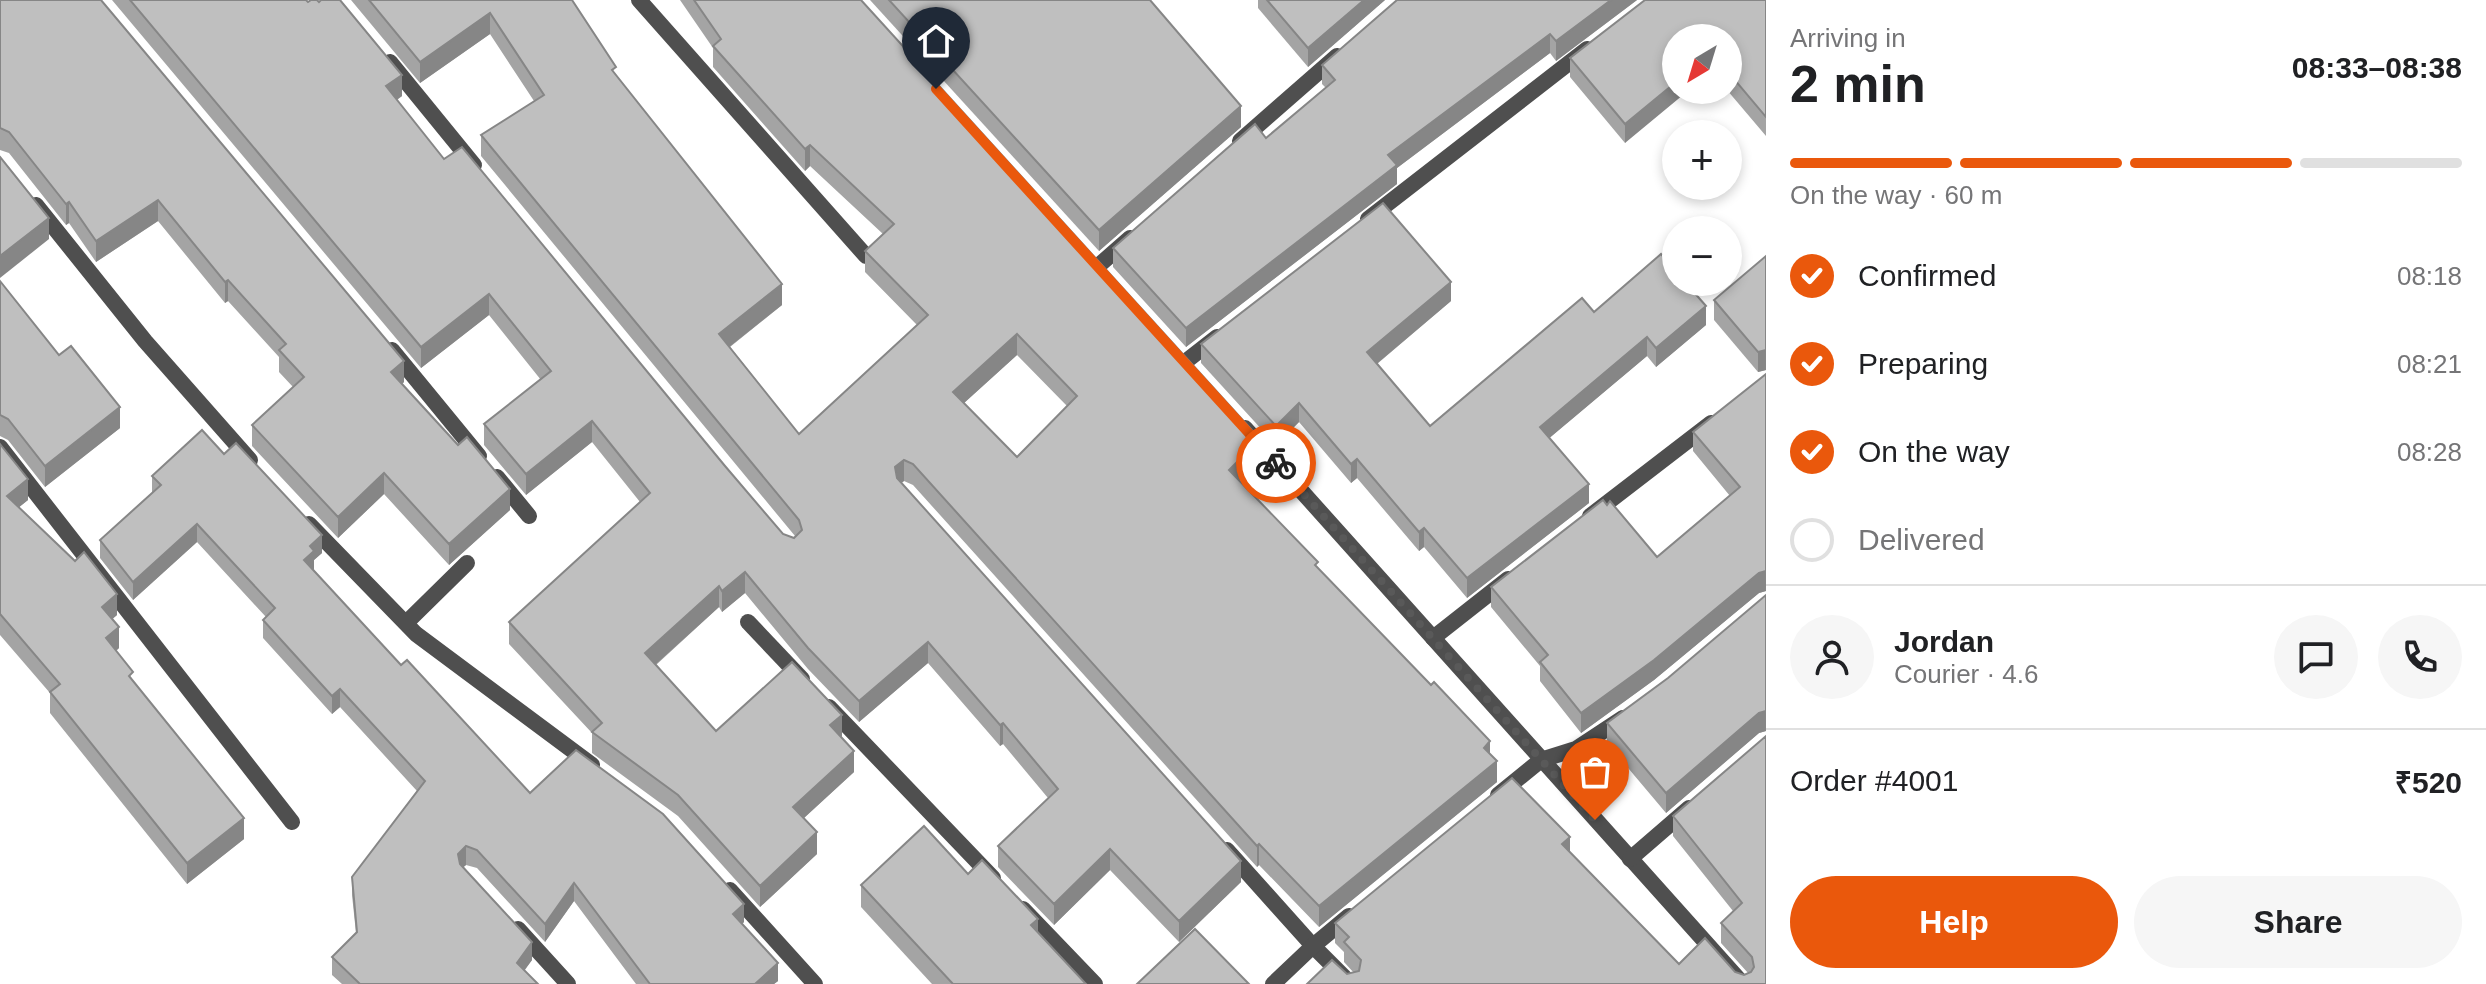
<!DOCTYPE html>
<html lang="en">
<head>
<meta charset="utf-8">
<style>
  body { margin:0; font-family:Arial,sans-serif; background:#f6f6f6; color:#202124; height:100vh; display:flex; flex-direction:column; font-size:30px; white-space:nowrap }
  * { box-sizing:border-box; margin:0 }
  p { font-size:26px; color:#757577 }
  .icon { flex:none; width:44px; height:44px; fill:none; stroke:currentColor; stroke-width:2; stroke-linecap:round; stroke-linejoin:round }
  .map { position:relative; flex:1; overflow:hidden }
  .side { display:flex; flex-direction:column; background:#fff; width:720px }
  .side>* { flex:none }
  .needle { width:52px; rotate:218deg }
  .tools { position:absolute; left:1662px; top:24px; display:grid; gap:16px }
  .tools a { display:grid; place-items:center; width:80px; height:80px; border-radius:50%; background:#fff; box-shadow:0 4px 12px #0003; font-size:40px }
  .pin { position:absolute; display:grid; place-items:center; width:68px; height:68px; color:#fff; margin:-82px -34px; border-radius:50% 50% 50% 0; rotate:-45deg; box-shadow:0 0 8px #0007 }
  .pin .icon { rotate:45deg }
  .courier { position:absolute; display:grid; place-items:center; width:80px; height:80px; margin:-40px; border:6px solid #ea580c; border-radius:50%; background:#fff; color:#222; box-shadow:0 2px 10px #0007 }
  .head em { font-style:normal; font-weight:700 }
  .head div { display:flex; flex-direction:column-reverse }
  .head { display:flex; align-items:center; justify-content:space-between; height:136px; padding:0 24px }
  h1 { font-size:52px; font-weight:700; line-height:60px }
  .bar { display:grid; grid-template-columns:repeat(4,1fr); gap:12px 8px; align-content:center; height:96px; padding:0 24px }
  .bar i { height:10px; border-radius:6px; background:#e0e0e0 }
  .bar .on { background:#ea580c }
  .bar p { grid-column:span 4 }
  .line { display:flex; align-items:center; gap:20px; padding:0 24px; border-top:2px solid #e0e0e0 }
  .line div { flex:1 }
  .round { display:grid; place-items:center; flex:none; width:84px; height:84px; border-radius:42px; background:#f6f6f6 }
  ol { padding:0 24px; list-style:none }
  li { display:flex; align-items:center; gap:24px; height:88px }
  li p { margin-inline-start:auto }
  li .icon { padding:8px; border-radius:50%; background:#ea580c; color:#fff; stroke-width:4 }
  li:last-child { color:#757577 }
  li i { width:44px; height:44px; border:4px solid #e0e0e0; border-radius:50% }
  .button { display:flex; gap:16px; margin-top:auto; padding:16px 24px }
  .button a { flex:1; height:92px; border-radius:48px; background:#ea580c; color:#fff; font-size:32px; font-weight:700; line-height:92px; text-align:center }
  .button a+a { background:#f6f6f6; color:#202124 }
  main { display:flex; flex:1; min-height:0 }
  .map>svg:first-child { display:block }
</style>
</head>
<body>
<main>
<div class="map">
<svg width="1766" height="984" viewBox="0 0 1766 984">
  <rect width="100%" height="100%" fill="#fff"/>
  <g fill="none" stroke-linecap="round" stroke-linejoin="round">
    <!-- minor -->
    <g stroke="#4f4f4f" stroke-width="16">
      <path d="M639,0L866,256"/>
      <path d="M390,62L474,165"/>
      <path d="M1240,141L1337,56"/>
      <path d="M36,205L145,341L250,460"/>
      <path d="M1368,219L1587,49"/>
      <path d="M1097,267L1130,238"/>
      <path d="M392,350L479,456"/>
      <path d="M1185,362L1217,337"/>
      <path d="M1245,428L1743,984"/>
      <path d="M0,447L292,822"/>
      <path d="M497,477L529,516"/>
      <path d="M1590,516L1711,423"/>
      <path d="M309,524L416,634L592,765"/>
      <path d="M748,622L802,679"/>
      <path d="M406,623L467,563"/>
      <path d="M1433,638L1508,579"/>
      <path d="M829,707L993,878"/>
      <path d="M1498,795L1541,760L1576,749L1623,718"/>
      <path d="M1227,850L1313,946L1351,984"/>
      <path d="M1630,859L1689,808"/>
      <path d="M730,890L815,984"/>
      <path d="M1023,909L1095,984"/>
      <path d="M518,929L568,984"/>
      <path d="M1273,984L1313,946L1349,916"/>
    </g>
  </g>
  <!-- wall -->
  <g fill="#a4a4a4" fill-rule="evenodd">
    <path d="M0,0L404,382L402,384L510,510L449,565L384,494L338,538L252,446V425L293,387L279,372V357L228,301L225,303L158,221L96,262L69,223L66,225L9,153L0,150Z"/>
    <path d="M112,0H306L402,96L397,100L444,159L725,466L783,534L794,538L795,536L481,156V135L534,101L490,34L420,83L351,0H572L616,75L782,305L730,347L799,434L917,325L865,272V251L883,234L810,166L805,171L713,67V48L680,0H861L1260,460L1239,481L1318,568L1490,755L1497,782L1319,927L1259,865L1257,867L913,485L904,481L901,483L1241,882L1179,942L1110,870L1054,925L998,867V846L1048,798L1003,744L1000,746L928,663L859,722L808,669L745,593L722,612L719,607L656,665L716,731L842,736L841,737L854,772L804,818L817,854L760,907L678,816L592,753V733L509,644V622L640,502L592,442L526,495L484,445V424L541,380L489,315L421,368ZM1017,355L1067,406L1017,457L964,403Z"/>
    <path d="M870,0H1150L1241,127L1099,251Z"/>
    <path d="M1258,0H1385L1308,67L1258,8Z"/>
    <path d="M1397,0H1637L1556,61L1550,53L1397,168V184L1186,347L1113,267V248L1266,138L1326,88L1322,84V65Z"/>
    <path d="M1766,0V136L1727,90L1728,38H1676L1625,143L1570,77V58Z"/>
    <path d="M1766,256V370L1758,372L1714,320V300Z"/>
    <path d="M0,281L59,355L120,428L45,487L8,440L0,436Z"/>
    <path d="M1451,301L1377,364L1430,426L1594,312L1706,325L1656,367L1647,356L1549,438L1589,503L1467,598L1424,547L1419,551L1357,478L1351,483L1299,422L1276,445L1201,363V344Z"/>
    <path d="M1766,374V591L1759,593L1654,680L1581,733L1540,681V666L1491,607V587L1657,557L1730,496L1693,451V432Z"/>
    <path d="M0,444L28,500L19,507L117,615L112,619L119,648L116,651L133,681L244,839L187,884L50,713V693L0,635Z"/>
    <path d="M224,454L322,553L314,560L313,570L401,665L530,793L744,922L742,924L778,981L774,984H636L574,901L545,942L477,868L466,865L463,867L532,960L524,970L538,984H342L332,975V957L356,933L352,895V877L417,791L340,707L332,714L263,638V620L266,617L197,542L133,600L100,558V540L152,493V476Z"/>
    <path d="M1766,595V731L1759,733L1666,813L1607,743V723L1668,678Z"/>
    <path d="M1766,736V984L1347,974L1354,973L1344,962V952L1335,943V923L1570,852L1679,964L1735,972L1744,975L1748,973L1721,943V923L1733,911L1673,836V816Z"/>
    <path d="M968,874L1038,933L1086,984H932L861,907V885Z"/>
  </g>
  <!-- shaded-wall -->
  <g fill="#868686">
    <path d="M1364,0H1385L1308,67V48Z"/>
    <path d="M1611,0H1637L1556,61V41Z"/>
    <path d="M490,13V34L420,83V62Z"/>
    <path d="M1550,34V53L1397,168V184L1186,347V328L1388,155Z"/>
    <path d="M402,75V96L386,107V86Z"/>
    <path d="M1676,82V90H1689L1625,143V124Z"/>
    <path d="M1241,106V127L1099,251V230Z"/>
    <path d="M810,145V166L805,171V149Z"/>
    <path d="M158,200V221L96,262V241Z"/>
    <path d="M69,202V223L66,225V204Z"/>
    <path d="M49,218V239L0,278V256Z"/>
    <path d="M228,280V301L225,303V282Z"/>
    <path d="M1451,282V301L1367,372V352Z"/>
    <path d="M782,284V305L719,355V334Z"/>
    <path d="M489,294V315L421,368V347Z"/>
    <path d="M1706,306V325L1656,367V348Z"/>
    <path d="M1017,334V355L953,413V392Z"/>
    <path d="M1647,337V356L1540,446V427Z"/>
    <path d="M1766,350V370L1758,372V352Z"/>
    <path d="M404,361V382L391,393V372Z"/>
    <path d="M1299,403V422L1276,445V426Z"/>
    <path d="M120,407V428L45,487V466Z"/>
    <path d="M592,421V442L526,495V474Z"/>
    <path d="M1260,439V460L1229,491V470Z"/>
    <path d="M1357,459V478L1351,483V464Z"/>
    <path d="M904,460V481L895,488V467Z"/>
    <path d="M384,473V494L338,538V517Z"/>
    <path d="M28,479V500L7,517V496Z"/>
    <path d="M1589,484V503L1467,598V578Z"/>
    <path d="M510,489V510L449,565V544Z"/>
    <path d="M197,524V542L133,600V582Z"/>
    <path d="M1424,528V547L1419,551V532Z"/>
    <path d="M322,535V553L314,560V569L304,578V560L310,546Z"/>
    <path d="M1766,571V591L1759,593L1654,680L1581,733V713L1759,573Z"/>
    <path d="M745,572V593L722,612V591Z"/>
    <path d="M719,586V607L645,674V653Z"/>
    <path d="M117,594V615L102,628V607Z"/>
    <path d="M119,627V648L106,659V638Z"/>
    <path d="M928,642V663L859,722V701Z"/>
    <path d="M340,689V707L332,714V696Z"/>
    <path d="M1766,711V731L1759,733L1666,813V793L1759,713Z"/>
    <path d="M842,715V736L830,746V725Z"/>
    <path d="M1003,723V744L1000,746V725Z"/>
    <path d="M1490,741V762L1484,748Z"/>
    <path d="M854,751V772L793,828V807Z"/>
    <path d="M1497,761V782L1319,927V906Z"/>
    <path d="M244,818V839L187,884V863Z"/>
    <path d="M817,832V854L760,907V886Z"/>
    <path d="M1570,837V857L1562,844Z"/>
    <path d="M1259,844V865L1257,867V846Z"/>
    <path d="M466,846V865L458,872V854Z"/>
    <path d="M1110,849V870L1054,925V904Z"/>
    <path d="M1241,861V882L1179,942V921Z"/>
    <path d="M574,883V901L545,942V924Z"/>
    <path d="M744,904V922L733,932V914Z"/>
    <path d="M1038,919V941L1031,925Z"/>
    <path d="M532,942V960L517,981V963Z"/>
    <path d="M778,963V981L774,984H755Z"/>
  </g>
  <!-- building -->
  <g fill="#bfbfbf" stroke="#868686" stroke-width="2" fill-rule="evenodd">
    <path d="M0,0H101L404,361L391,372L458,445L467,437L510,489L449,544L384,473L338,517L252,425L304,377L279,350L286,344L228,280L225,282L158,200L96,241L69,202L66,204L9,132L0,128Z"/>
    <path d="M130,0H306L308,2L311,0H317L319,2L321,0H340L402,75L386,86L444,159L462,147L725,466L783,534L794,538L802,530L799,520L481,135L544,95L490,13L420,62L369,0H572L616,67L612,70L782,284L719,334L799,434L928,315L865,251L894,224L810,145L805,149L713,46L721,39L694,0H861L1260,439L1229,470L1318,562L1315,565L1431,685L1434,682L1490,741L1484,748L1497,761L1319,906L1259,844L1257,846L913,464L904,460L895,467L897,478L1241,861L1179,921L1110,849L1054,904L998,846L1058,789L1003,723L1000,725L928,642L859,701L808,648L745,572L722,591L719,586L645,653L716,731L792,662L842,715L830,725L854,751L793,807L817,832L760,886L678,795L592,732L602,723L509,622L650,493L592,421L526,474L484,424L551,371L489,294L421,347ZM1017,334L1077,396L1017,457L953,392Z"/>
    <path d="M889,0H1150L1241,106L1099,230Z"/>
    <path d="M1267,0H1364L1308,48Z"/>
    <path d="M1397,0H1611L1556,41L1550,34L1388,155L1397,165L1186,328L1113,248L1255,124L1266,138L1335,80L1322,65Z"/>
    <path d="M1645,0H1766V117L1728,72V38H1676V82L1625,124L1570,58Z"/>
    <path d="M0,157L49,218L0,256Z"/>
    <path d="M1383,203L1451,282L1367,352L1430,426L1582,298L1594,312L1661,254L1676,271V282H1685L1706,306L1656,348L1647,337L1540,427L1589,484L1467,578L1424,528L1419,532L1357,459L1351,464L1299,403L1276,426L1201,344Z"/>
    <path d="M1766,256V350L1758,352L1714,300Z"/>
    <path d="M0,281L59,355L71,346L120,407L45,466L8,419L0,415Z"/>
    <path d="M1766,374V571L1759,573L1654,660L1581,713L1540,662L1548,655L1491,587L1603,500L1607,505L1610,501L1657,557L1740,487L1693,432Z"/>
    <path d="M202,430L224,454L236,443L322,535L310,546L314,551L304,560L401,665L407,660L530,793L576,750L663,814L744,904L733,914L778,963L755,984H650L574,883L545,924L477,850L466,846L458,854L460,864L532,942L517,963L538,984H360L332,957L357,932L352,877L425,781L340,689L332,696L263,620L275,608L197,524L133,582L100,540L161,485L152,476Z"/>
    <path d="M0,444L28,479L7,496L75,561L84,552L117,594L102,607L119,627L106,638L133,672L129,676L244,818L187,863L50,692L60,684L0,614Z"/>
    <path d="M1766,595V711L1759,713L1666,793L1607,723L1668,678Z"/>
    <path d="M1766,736V984H1307L1332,960L1347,974L1359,971L1361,960L1344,942L1349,937L1335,923L1512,778L1570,837L1562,844L1679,964L1705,938L1735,972L1744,975L1751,972L1754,967L1752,957L1721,923L1742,903L1673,816Z"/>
    <path d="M924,826L968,874L982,860L1038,919L1031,925L1086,984H953L861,885Z"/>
    <path d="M1195,929L1249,984H1137Z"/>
  </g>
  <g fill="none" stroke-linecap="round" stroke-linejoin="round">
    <!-- done -->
    <path stroke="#595959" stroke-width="8" stroke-dasharray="0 14.4" d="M1276,463L1595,820"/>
    <!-- route -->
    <path stroke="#ea580c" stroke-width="10" d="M936,89L1276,463"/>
  </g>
</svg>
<div class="tools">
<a><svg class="needle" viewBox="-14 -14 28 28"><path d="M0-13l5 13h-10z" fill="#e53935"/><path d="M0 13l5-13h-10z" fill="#757577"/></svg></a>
<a>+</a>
<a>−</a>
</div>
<div class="pin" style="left:1595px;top:820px;background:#ea580c"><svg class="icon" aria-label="bag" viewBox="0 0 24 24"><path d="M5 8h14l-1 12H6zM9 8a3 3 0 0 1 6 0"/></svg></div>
<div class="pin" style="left:936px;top:89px;background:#1f2937"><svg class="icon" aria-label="home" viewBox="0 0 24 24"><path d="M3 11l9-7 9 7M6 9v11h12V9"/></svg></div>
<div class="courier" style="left:1276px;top:463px"><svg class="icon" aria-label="bike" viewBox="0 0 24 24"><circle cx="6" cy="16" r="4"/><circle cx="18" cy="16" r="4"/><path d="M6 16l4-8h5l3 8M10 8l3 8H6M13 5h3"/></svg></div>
</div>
<section class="side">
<div class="head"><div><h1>2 min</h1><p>Arriving in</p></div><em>08:33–08:38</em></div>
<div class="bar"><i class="on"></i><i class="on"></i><i class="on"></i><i></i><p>On the way · 60 m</p></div>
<ol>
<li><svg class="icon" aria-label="check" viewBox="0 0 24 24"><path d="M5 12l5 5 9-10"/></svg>Confirmed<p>08:18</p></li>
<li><svg class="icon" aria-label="check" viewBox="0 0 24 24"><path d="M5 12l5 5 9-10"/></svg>Preparing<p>08:21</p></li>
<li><svg class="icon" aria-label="check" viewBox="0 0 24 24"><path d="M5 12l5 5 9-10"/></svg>On the way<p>08:28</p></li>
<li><i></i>Delivered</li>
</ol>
<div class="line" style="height:144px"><a class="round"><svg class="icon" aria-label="person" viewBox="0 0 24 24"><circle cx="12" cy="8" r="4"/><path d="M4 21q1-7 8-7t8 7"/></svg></a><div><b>Jordan</b><p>Courier · 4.6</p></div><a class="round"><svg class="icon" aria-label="chat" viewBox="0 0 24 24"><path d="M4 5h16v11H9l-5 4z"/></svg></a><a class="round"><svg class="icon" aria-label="phone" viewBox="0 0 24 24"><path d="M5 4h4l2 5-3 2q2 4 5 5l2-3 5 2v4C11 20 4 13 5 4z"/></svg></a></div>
<div class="line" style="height:104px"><div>Order #4001</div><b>₹520</b></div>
<div class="button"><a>Help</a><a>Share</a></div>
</section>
</main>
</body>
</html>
